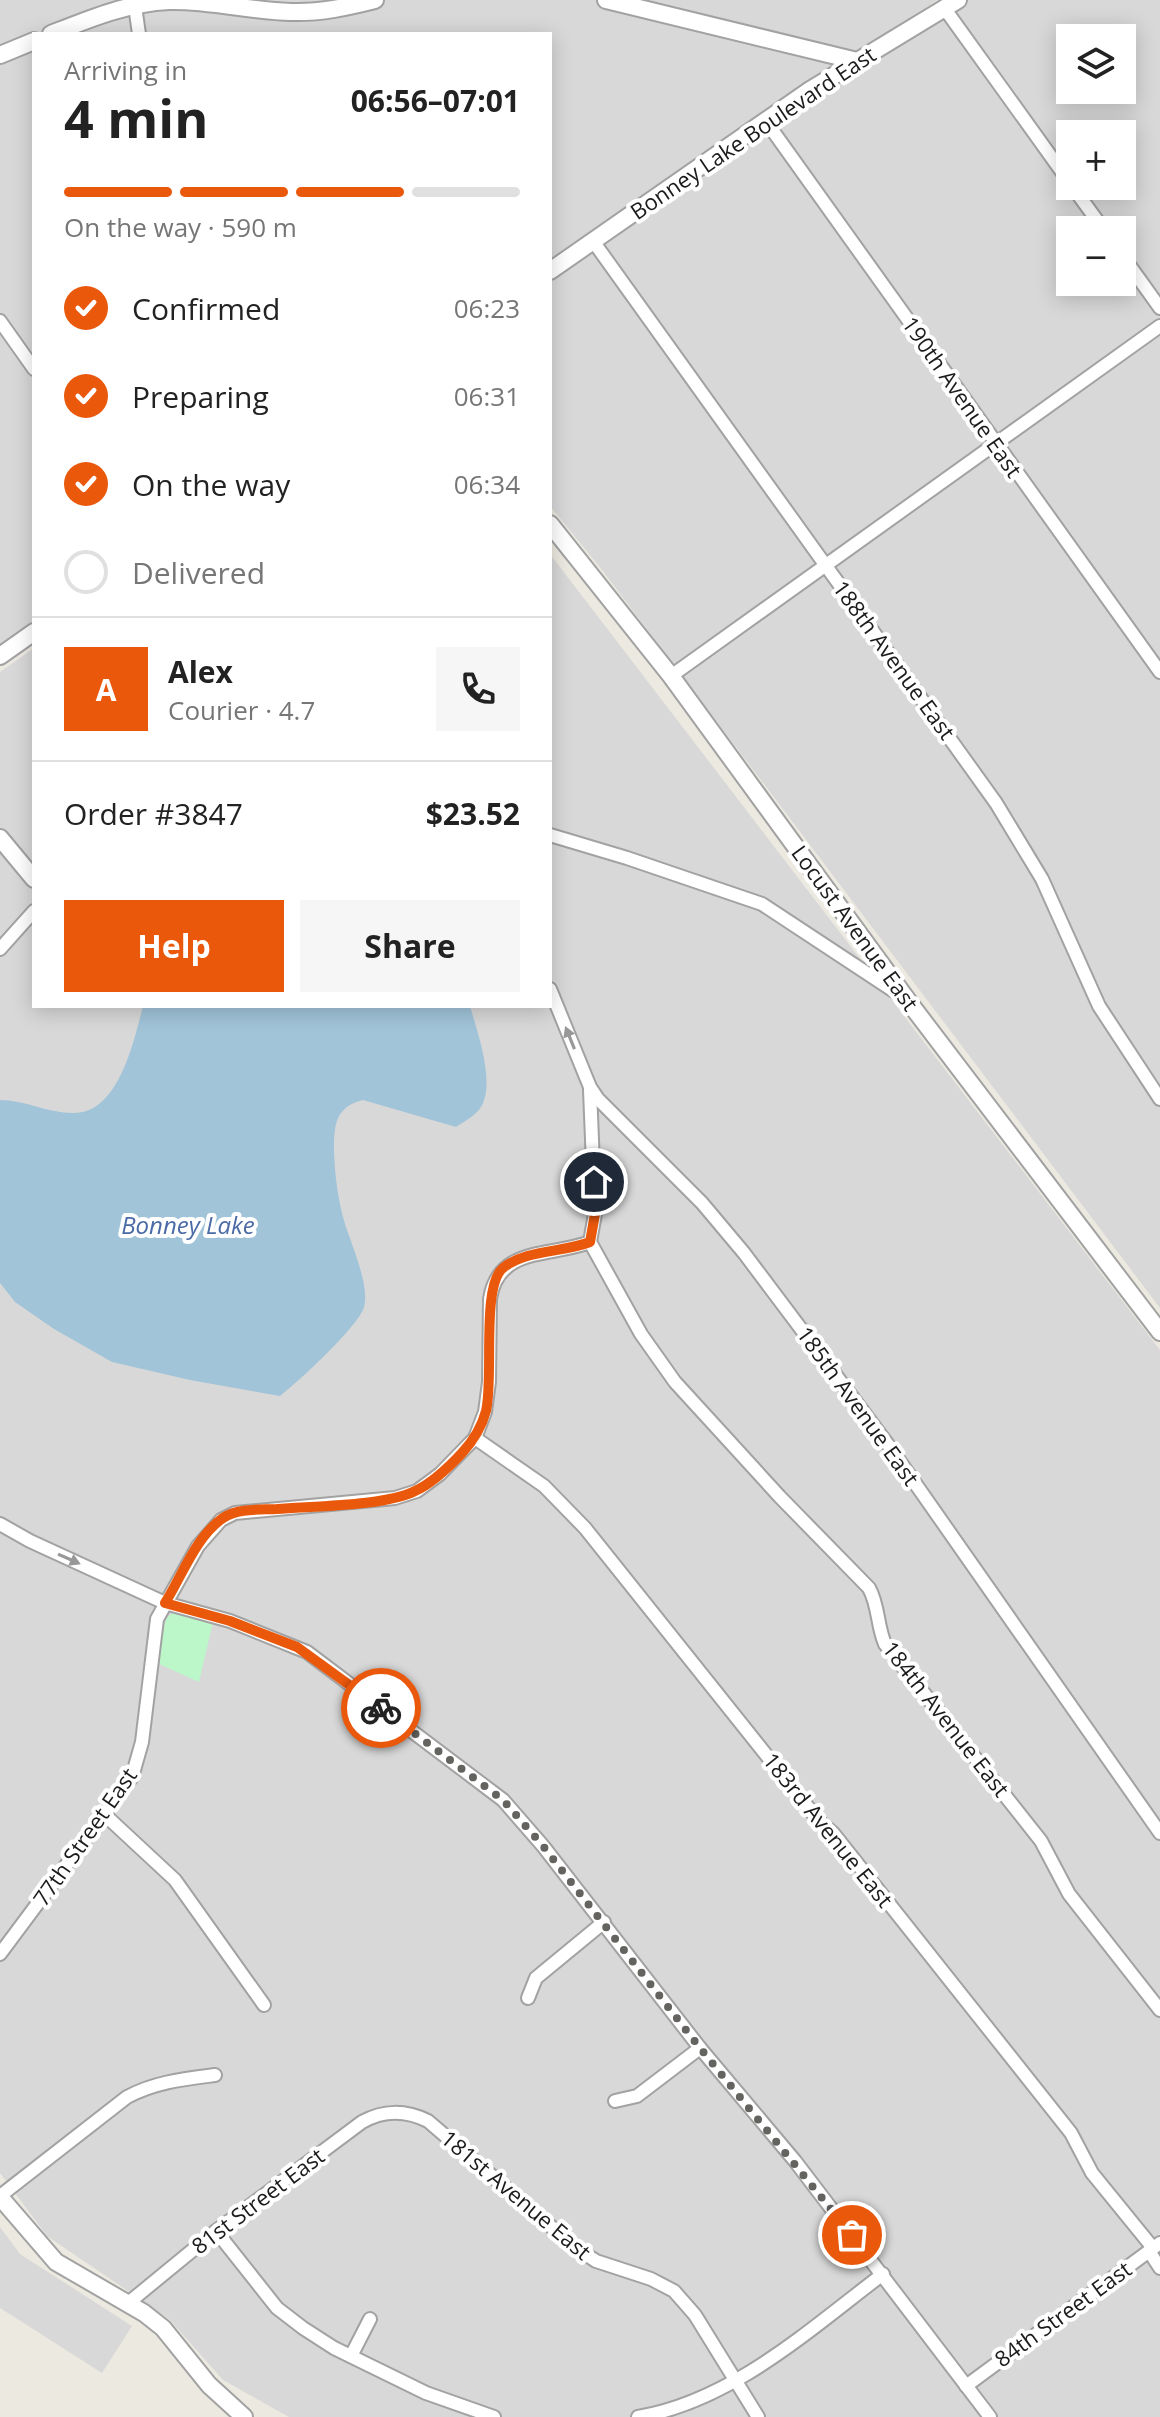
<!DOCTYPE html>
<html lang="en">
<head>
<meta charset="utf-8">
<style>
  body { margin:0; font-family:"Open Sans",sans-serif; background:#f6f6f6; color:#222; height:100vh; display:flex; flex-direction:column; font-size:30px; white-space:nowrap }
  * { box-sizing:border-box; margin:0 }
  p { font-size:26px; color:#767676 }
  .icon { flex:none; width:44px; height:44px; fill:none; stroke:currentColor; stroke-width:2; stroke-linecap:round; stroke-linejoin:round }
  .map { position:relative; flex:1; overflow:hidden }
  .drawer { position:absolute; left:32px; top:32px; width:520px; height:976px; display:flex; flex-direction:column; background:#fff; border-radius:0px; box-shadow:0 4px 20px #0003 }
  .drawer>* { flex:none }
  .controls { position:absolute; left:1056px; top:24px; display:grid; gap:16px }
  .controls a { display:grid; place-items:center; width:80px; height:80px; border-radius:0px; background:#fff; box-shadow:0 4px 20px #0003; font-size:40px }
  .pin { position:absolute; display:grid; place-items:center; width:68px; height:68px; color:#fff; margin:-34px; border:4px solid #fff; border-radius:50%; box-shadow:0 2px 8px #0007 }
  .courier { position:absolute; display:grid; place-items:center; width:80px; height:80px; margin:-40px; border:6px solid #ea580c; border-radius:50%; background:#fff; color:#222; box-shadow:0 2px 10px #0007 }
  .summary em { font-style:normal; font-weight:700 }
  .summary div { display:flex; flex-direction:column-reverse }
  .summary { display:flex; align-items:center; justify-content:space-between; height:136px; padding:0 32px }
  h1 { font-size:52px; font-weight:700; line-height:60px }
  .bar { display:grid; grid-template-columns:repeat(4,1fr); gap:12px 8px; align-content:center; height:96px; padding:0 32px }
  .bar i { height:10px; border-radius:6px; background:#e0e0e0 }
  .bar .current { background:#ea580c }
  .bar p { grid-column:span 4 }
  .line { display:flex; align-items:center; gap:20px; padding:0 32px; border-top:2px solid #e0e0e0 }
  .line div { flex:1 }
  .round { display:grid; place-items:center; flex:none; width:84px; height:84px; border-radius:0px; background:#f6f6f6 }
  ol { padding:0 32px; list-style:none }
  li { display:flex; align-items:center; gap:24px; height:88px }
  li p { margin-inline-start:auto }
  li .icon { padding:8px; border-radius:50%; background:#ea580c; color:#fff; stroke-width:4 }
  li:last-child { color:#767676 }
  li i { width:44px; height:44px; border:4px solid #e0e0e0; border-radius:50% }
  .cta { display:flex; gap:16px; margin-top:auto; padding:16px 32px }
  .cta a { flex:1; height:92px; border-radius:0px; background:#ea580c; color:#fff; font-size:32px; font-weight:700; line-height:92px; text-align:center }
  .cta a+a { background:#f6f6f6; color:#222 }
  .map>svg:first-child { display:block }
</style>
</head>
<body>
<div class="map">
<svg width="1160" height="2417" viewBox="0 0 1160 2417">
  <rect width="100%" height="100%" fill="#eceae0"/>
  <!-- residential -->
  <g fill="#d9d8d8" fill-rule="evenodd">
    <path d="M0,0H937L550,269V34H34V627L0,651Z"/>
    <path d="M958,0H1160V1308L602,570L550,506V282ZM1070,38H1122V90H1070ZM1070,134H1122V186H1070ZM1070,230H1122V282H1070Z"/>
    <path d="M550,554L1160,1350V2417H289L223,2380L169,2319L47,2236L0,2173V672L34,648V1006H550Z"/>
    <path d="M0,2227L20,2254L132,2326L102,2373L0,2308Z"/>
  </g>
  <!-- park -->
  <path fill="#bcf7ca" d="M181,1612L213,1622L199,1682L157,1663L166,1619L171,1614Z"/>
  <!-- water -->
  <path fill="#a1c4d9" d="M143,1006H470C477,1031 499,1091 477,1112C471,1118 463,1122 456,1127L363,1100C334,1107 334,1127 334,1152C335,1177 338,1200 345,1224C352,1246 370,1286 364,1307C359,1326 297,1383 280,1396L190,1380L112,1362L54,1329L15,1302L0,1283V1100C24,1100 48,1113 73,1113C119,1114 134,1040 143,1006Z"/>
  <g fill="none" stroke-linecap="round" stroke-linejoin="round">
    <defs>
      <g id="minor">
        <path d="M135,6L139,34"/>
        <path d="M945,9L1070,183"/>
        <path d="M765,120L1160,672"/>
        <path d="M1072,186L1104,230"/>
        <path d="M593,241L996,803L1042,879L1099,1006L1160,1099"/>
        <path d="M1122,255L1160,308"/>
        <path d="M0,321L34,369"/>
        <path d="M671,676L1160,326"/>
        <path d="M550,835L627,858L762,904L900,995"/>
        <path d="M0,949L34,911"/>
        <path d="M550,989L590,1087L598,1099L702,1203L744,1253L889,1446L1160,1833"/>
        <path d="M590,1242L641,1334L675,1382L780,1497L869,1588C879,1606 877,1626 885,1644L1041,1841L1069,1894L1160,2010"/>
        <path d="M590,1242L595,1214L590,1090"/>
        <path d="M475,1438L544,1486L585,1528L819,1821L833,1833L1071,2133L1092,2173L1153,2248"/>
        <path d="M0,1524L30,1541L165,1603L230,1621L307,1652L503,1800L543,1846L700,2048L795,2161L990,2417"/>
        <path d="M105,1815L175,1880L264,2005"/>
        <path d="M0,1954L132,1777L142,1742L157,1619L198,1546L221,1520L235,1513L395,1498L417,1491L440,1474L475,1438L485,1412L489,1382L490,1299C498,1246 551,1257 590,1242"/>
        <path d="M528,1998L536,1978L604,1922"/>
        <path d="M615,2101L637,2096L700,2048"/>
        <path d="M0,2196L127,2097C155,2082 184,2079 215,2075"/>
        <path d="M216,2231L277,2308L303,2328L334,2348L426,2393L494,2417"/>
        <path d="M1149,2251L1160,2268"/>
        <path d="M127,2304L216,2231L362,2122C383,2110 406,2110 428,2121L576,2248L596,2261L651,2279L674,2291L695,2315L758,2417"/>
        <path d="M351,2356L370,2319"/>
        <path d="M966,2386L1160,2243"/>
        <path d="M638,2417C732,2401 809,2330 883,2274"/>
      </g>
      <g id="tertiary">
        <path d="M606,0L857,61"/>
        <path d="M51,34C89,19 127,3 169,1C210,0 250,11 291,12C321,13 347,7 375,0"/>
        <path d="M0,55L34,41"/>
        <path d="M550,271L810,90L958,0"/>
        <path d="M550,524L671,676L908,1001L1160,1332"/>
        <path d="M0,656L34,632"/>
        <path d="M0,838L34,879"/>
        <path d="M0,2197L56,2262L144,2313L163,2328L209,2385L244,2417"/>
      </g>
    </defs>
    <!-- minor casing -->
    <use href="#minor" stroke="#a2a2a2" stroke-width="16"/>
    <!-- tertiary casing -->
    <use href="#tertiary" stroke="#a2a2a2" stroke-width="20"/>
    <!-- minor -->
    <use href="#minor" stroke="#fff" stroke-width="12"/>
    <!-- tertiary -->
    <use href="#tertiary" stroke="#fff" stroke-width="16"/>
  </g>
  <!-- one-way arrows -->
  <defs><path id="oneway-solid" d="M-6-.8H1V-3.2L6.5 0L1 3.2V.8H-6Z" transform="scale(2)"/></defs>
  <g fill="#989898">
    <use href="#oneway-solid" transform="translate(570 1038) rotate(-112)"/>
    <use href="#oneway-solid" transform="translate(69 1559) rotate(24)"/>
  </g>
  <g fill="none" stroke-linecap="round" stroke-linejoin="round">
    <!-- done -->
    <path stroke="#646360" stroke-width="8" stroke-dasharray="0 14.4" d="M381,1708L503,1800L543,1846L700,2048L852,2235"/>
    <!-- route -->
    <path stroke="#ea580c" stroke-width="10" d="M381,1708L297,1647L230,1621L165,1603C182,1576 196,1536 223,1518C238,1508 260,1510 277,1509C312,1506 386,1506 415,1491C433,1483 449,1467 462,1453C473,1441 482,1426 486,1411C494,1378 481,1286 503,1268C527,1249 562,1253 590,1242L595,1214L594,1182"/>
  </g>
  <g text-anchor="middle" stroke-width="8" stroke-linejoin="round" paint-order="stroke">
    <!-- street labels -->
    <g font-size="22" fill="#1b1b1b" stroke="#fff">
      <text transform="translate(753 133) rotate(-34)" y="8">Bonney Lake Boulevard East</text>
      <text transform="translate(962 397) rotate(55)" y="8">190th Avenue East</text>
      <text transform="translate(894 660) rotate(54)" y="8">188th Avenue East</text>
      <text transform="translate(855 928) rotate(54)" y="8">Locust Avenue East</text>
      <text transform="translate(858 1406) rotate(54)" y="8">185th Avenue East</text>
      <text transform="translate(946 1719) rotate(52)" y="8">184th Avenue East</text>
      <text transform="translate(828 1830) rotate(51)" y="8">183rd Avenue East</text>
      <text transform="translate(85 1837) rotate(-55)" y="8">77th Street East</text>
      <text transform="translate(516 2195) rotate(40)" y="8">181st Avenue East</text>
      <text transform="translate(258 2201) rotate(-37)" y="8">81st Street East</text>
      <text transform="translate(1063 2314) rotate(-36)" y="8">84th Street East</text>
    </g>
    <!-- water labels -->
    <g font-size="24" font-style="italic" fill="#4b6ba6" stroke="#fff">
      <text x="188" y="1234">Bonney Lake</text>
    </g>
  </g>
</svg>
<div class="controls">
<a><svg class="icon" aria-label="layers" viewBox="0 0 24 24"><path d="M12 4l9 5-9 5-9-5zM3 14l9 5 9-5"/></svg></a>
<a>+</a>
<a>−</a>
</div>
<div class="pin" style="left:852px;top:2235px;background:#ea580c"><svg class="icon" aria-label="bag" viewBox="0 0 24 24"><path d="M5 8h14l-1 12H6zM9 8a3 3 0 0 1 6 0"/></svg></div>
<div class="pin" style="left:594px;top:1182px;background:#1f2937"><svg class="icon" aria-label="home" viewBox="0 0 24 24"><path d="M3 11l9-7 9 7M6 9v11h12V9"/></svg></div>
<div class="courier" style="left:381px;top:1708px"><svg class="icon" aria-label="bike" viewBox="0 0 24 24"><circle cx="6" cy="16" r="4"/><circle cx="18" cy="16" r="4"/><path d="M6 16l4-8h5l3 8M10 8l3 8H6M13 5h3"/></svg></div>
<section class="drawer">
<div class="summary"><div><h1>4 min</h1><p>Arriving in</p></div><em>06:56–07:01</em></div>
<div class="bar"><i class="current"></i><i class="current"></i><i class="current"></i><i></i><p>On the way · 590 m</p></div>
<ol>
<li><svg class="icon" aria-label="check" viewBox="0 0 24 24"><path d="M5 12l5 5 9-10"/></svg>Confirmed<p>06:23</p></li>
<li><svg class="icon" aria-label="check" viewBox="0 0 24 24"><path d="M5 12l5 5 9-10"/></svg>Preparing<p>06:31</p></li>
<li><svg class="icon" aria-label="check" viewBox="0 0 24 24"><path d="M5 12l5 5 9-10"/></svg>On the way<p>06:34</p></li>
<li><i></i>Delivered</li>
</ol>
<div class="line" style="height:144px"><b class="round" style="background:#ea580c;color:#fff">A</b><div><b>Alex</b><p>Courier · 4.7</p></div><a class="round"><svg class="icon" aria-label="phone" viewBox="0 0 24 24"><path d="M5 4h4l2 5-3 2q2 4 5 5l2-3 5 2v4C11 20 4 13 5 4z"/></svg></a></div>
<div class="line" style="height:104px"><div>Order #3847</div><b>$23.52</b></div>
<div class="cta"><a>Help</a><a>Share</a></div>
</section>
</div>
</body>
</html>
